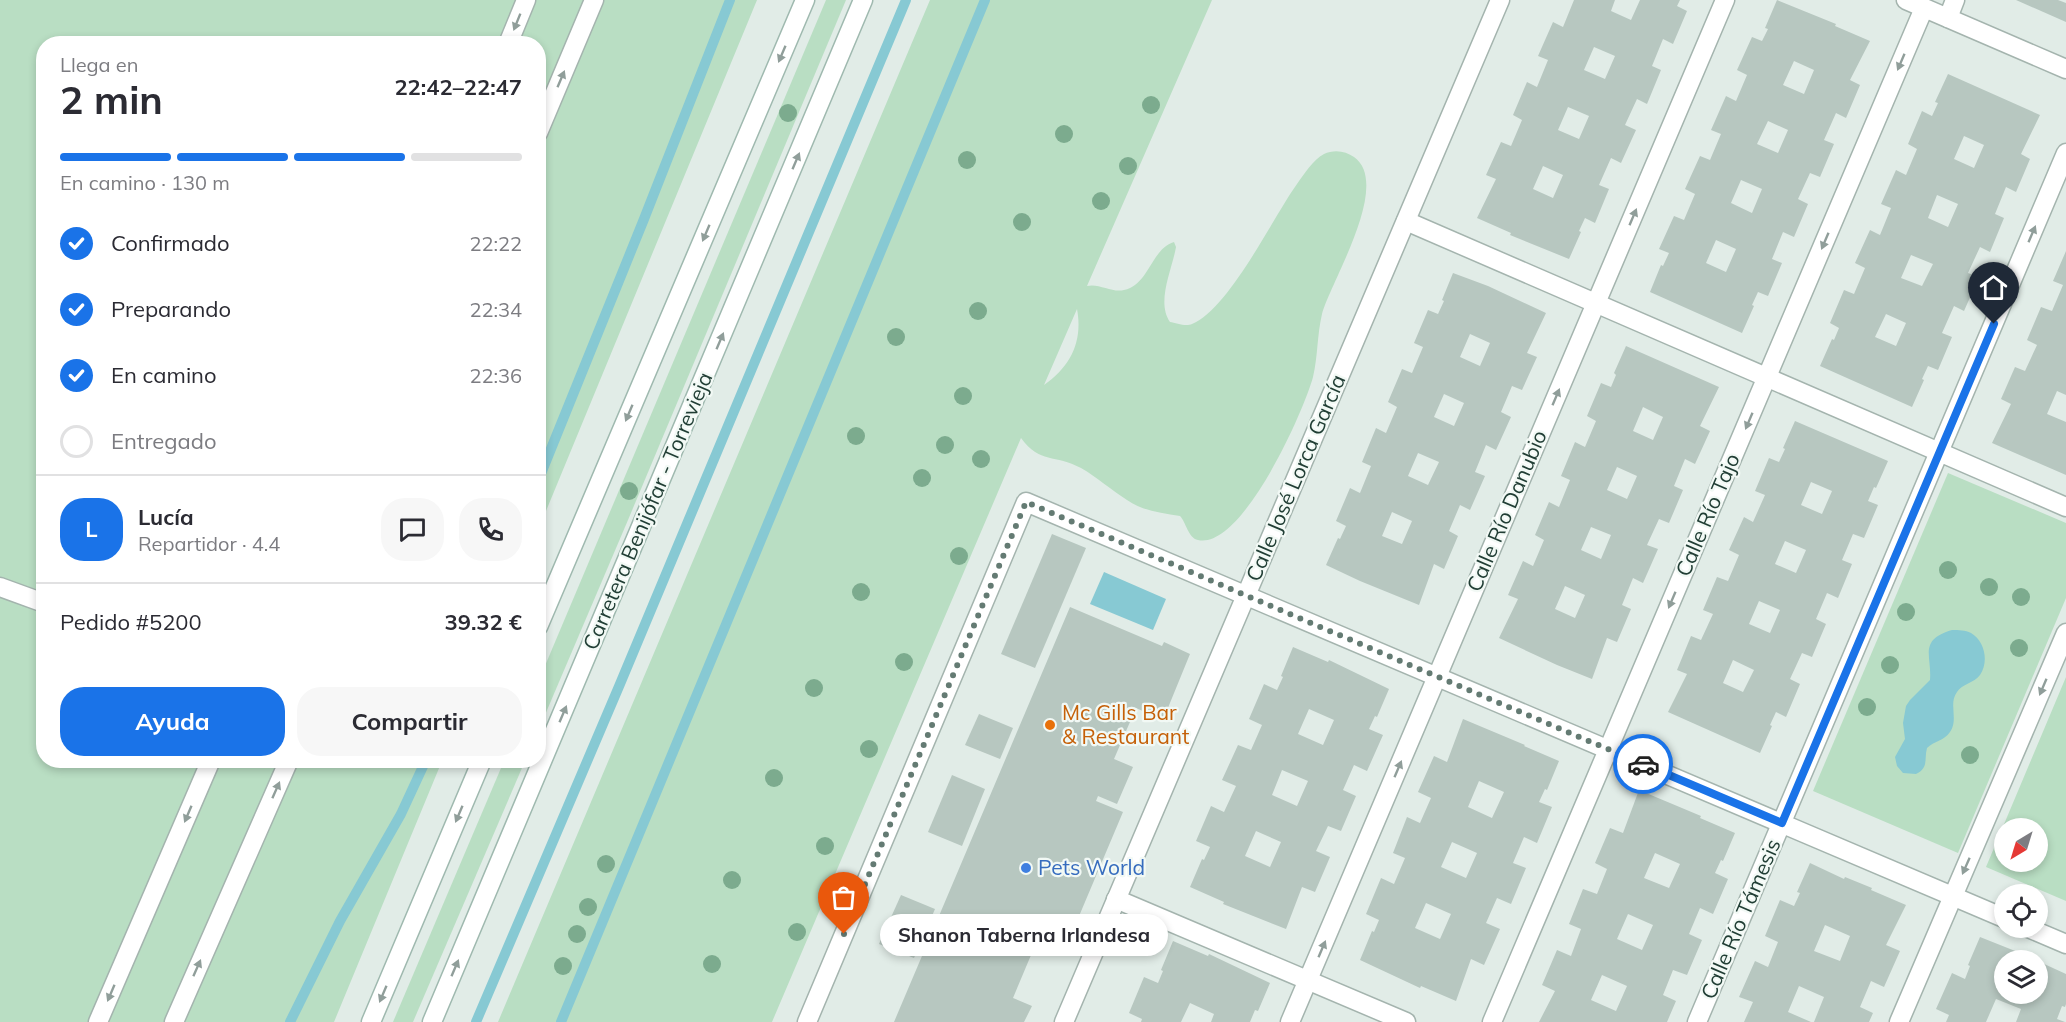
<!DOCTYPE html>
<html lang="es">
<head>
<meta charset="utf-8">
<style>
  body { margin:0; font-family:Mulish,sans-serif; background:#f7f7f7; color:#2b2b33; height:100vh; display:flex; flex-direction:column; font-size:22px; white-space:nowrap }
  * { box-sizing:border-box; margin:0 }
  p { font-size:20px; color:#7c7c81 }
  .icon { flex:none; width:33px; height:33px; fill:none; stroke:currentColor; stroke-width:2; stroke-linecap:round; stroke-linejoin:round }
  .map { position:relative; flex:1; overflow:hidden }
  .drawer { position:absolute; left:36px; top:36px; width:510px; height:732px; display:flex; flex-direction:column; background:#fff; border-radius:24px; box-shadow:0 3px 9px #0003 }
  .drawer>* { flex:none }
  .needle { width:39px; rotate:218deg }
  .tools { position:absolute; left:1994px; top:818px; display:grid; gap:12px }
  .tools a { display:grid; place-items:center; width:54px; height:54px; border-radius:50%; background:#fff; box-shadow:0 3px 9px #0003; font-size:30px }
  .pin { position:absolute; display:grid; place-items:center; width:51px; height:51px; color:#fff; margin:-62px -26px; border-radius:50% 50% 50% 0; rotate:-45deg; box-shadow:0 0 6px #0007 }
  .pin .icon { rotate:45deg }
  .courier { position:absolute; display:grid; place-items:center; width:60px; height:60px; margin:-30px; border:4px solid #1a73e8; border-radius:50%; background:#fff; color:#222; box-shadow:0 2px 8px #0007 }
  .bubble { position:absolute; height:42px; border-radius:21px; background:#fff; box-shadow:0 3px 9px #0003; font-size:20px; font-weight:700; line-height:42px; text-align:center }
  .head em { font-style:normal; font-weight:700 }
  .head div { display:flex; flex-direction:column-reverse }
  .head { display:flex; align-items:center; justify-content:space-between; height:102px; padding:0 24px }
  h1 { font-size:39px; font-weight:700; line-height:45px }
  .bar { display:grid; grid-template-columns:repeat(4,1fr); gap:9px 6px; align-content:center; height:72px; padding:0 24px }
  .bar i { height:8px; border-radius:4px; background:#e1e1e2 }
  .bar .active { background:#1a73e8 }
  .bar p { grid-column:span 4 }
  .line { display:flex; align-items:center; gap:15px; padding:0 24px; border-top:2px solid #e1e1e2 }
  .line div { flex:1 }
  .round { display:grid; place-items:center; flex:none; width:63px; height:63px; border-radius:24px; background:#f7f7f7 }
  ol { padding:0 24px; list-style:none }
  li { display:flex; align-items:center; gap:18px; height:66px }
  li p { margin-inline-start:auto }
  li .icon { padding:6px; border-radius:50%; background:#1a73e8; color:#fff; stroke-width:4 }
  li:last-child { color:#7c7c81 }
  li i { width:33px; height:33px; border:3px solid #e1e1e2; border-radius:50% }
  .button { display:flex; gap:12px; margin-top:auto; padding:12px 24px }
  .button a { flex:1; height:69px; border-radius:24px; background:#1a73e8; color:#fff; font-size:24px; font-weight:700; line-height:69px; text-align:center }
  .button a+a { background:#f7f7f7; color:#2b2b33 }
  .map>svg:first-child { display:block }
</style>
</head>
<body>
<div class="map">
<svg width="2066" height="1022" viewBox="0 0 2066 1022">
  <rect width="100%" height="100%" fill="#e1ece7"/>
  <!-- green -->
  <g fill="#b9dec3" fill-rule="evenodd">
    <path d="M0,0H757L539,528L538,44H44V760L442,761L334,1022H0Z"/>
    <path d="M826,0H846L628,520L539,729V680Z"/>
    <path d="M930,0H1212L1087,286C1099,283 1112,293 1124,290C1149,285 1151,249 1174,242L1176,247C1172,270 1156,302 1170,322C1176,323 1186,327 1192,324C1229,309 1272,219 1297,184C1304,174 1313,160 1324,154C1334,149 1346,151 1354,157C1392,184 1331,281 1322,314C1317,335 1318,356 1313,377C1304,411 1242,550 1198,540C1188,538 1186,522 1180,516C1161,513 1143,511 1127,500C1111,490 1097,477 1081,468C1055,454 1040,464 1021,438L772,1022H498ZM1077,309C1083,341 1071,366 1044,385Z"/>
    <path d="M1948,473L2066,523V598L1958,853L1813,791Z"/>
    <path d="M2066,677V901L1986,867ZM2004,828H2037V861H2004Z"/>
    <path d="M504,761H525L413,1022H393Z"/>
  </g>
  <!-- water -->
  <g fill="#87c9d3">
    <path d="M1104,572L1166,599L1153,630L1090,604Z"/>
    <path d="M1952,630C1959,630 1965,630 1971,633C1985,641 1989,662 1980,675C1974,683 1962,684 1957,692C1948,704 1959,719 1950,732C1944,741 1934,741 1927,748C1924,759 1929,768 1916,774L1903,773L1897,766L1895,757L1905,739L1903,723L1906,706L1910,700L1930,680C1932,656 1918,640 1952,630Z"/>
  </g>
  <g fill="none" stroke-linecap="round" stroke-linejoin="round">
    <!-- stream -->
    <g stroke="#87c9d3" stroke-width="10">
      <path d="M538,481L644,219L730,0"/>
      <path d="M290,1022L340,921L401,814L426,760"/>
      <path d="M476,1022L620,684L906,0"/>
      <path d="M561,1022L985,0"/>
    </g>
  </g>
  <!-- building -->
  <g fill="#b7c7c0" fill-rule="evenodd">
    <path d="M1574,0H1615L1611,11L1631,20L1640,0H1680L1677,6L1687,11L1673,44L1663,39L1652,66L1661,70L1647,104L1637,99L1625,125L1636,130L1621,163L1611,158L1599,185L1609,189L1595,223L1585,218L1579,231L1581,232L1569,259L1510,235L1511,233L1477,218L1496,179L1486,175L1501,142L1511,146L1522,120L1513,115L1527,82L1537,87L1548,60L1538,56L1553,22L1563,27ZM1594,47L1615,56L1605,79L1584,70ZM1568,107L1589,116L1579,139L1558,130ZM1543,166L1563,175L1553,198L1533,189Z"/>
    <path d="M1777,0L1836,24L1835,26L1870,41L1850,80L1860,85L1846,118L1836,113L1824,140L1834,144L1820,177L1810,173L1798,199L1808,204L1794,237L1783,232L1772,259L1782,263L1768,296L1758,292L1752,305L1754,306L1742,333L1650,292L1661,265L1663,266L1669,253L1659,249L1674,216L1684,220L1695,194L1685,189L1700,156L1710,160L1721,134L1711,130L1726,96L1736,101L1747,75L1737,70L1752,37L1762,41L1768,29L1765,28ZM1794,61L1814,70L1804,94L1783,85ZM1768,121L1788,130L1778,153L1757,144ZM1741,180L1762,189L1752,213L1731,203ZM1716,240L1736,249L1726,272L1706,263Z"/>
    <path d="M2016,0H2058L2066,3V22Z"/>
    <path d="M1948,74L2040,115L2021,154L2030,159L2016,192L2006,187L1995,214L2004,218L1990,252L1980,247L1968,273L1979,277L1964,311L1954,306L1942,333L1952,337L1938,370L1928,366L1922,379L1924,380L1912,407L1820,366L1832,339L1834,340L1839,328L1830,323L1844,290L1854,294L1865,268L1855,263L1870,230L1880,235L1891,208L1881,204L1896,170L1906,175L1917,149L1908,144L1922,111L1932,116L1938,103L1935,102ZM1964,136L1984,145L1974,168L1954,159ZM1937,195L1958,204L1948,227L1928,218ZM1911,255L1933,264L1922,286L1901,278ZM1886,314L1906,323L1896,346L1875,337Z"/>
    <path d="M2066,251V395L2057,391L2047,414L2066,422V475L1992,443L2011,404L2001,399L2015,367L2025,371L2037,345L2027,340L2041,307L2052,311L2063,285L2053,281Z"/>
    <path d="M1453,273L1488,286L1546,313L1527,353L1537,357L1522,390L1512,386L1501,412L1511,417L1496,450L1486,445L1475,472L1485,476L1470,510L1460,505L1449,531L1458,536L1444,569L1434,564L1419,605L1360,581L1326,565L1338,538L1340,539L1346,526L1336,521L1350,488L1360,493L1371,466L1362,462L1376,428L1386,433L1397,407L1388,402L1402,369L1412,373L1423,347L1414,343L1428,310L1438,314L1444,301L1442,300ZM1470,334L1490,343L1480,366L1460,357ZM1444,394L1464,403L1454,426L1434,417ZM1418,453L1439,462L1428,485L1408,476ZM1392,512L1412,521L1402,544L1382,536Z"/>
    <path d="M1626,346L1719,387L1700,426L1710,431L1695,464L1685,459L1674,486L1683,490L1669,523L1659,519L1647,545L1658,549L1643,583L1633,578L1622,605L1631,609L1617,642L1607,638L1592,679L1557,665L1499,638L1518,599L1508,595L1523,561L1533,566L1544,540L1535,535L1549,502L1559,507L1570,480L1561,476L1575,442L1585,447L1596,421L1587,416L1601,383L1611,387L1616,375L1614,373ZM1643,407L1663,417L1653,440L1633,431ZM1617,467L1637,476L1627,499L1607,490ZM1591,527L1611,535L1601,559L1581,550ZM1565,586L1585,595L1575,618L1555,609Z"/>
    <path d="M1795,421L1888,461L1876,488L1874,487L1868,501L1878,505L1864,538L1853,534L1842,560L1852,564L1838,598L1827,593L1816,619L1826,624L1812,657L1802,653L1790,679L1800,684L1786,717L1776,712L1770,725L1772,726L1760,753L1668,712L1687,674L1677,670L1691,636L1701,640L1713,614L1703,610L1717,577L1728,581L1739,555L1729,550L1744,517L1753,522L1765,495L1755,491L1769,458L1779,462L1785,449L1783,448ZM1811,482L1832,491L1822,514L1801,505ZM1785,541L1806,550L1796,573L1775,564ZM1759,601L1780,610L1770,633L1749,624ZM1733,660L1754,670L1743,692L1723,683Z"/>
    <path d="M1052,534L1086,548L1035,668L1001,654Z"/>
    <path d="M1070,607L1162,646L1164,642L1190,654L1163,720L1136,708L1114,759L1133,767L1117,804L1098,796L1096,801L1123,812L1074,928L1047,917L1013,998L1032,1006L1024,1022H894Z"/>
    <path d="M1293,647L1328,662L1329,660L1389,689L1377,717L1375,716L1369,729L1383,735L1367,771L1354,765L1343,790L1356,796L1341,831L1328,826L1316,851L1330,857L1315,892L1302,887L1286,929L1223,904L1224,902L1190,887L1202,859L1204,860L1210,847L1196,841L1211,806L1224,812L1236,786L1222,780L1238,745L1251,750L1262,725L1249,719L1264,684L1277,690L1283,677L1281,676ZM1309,709L1334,720L1323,745L1298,734ZM1282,770L1308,781L1297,806L1272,795ZM1256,831L1281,842L1270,867L1245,856Z"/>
    <path d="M979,714L1013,728L1000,759L965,745Z"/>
    <path d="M1463,719L1525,745L1524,746L1559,761L1547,790L1545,789L1539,802L1552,807L1537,843L1524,837L1513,863L1526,868L1511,904L1497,898L1486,923L1500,929L1484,965L1471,959L1456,1001L1421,986L1420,988L1360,960L1372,931L1374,932L1379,920L1366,914L1381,878L1394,884L1405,858L1393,853L1407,817L1420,823L1431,798L1418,792L1434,756L1447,762ZM1479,781L1504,792L1492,818L1468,807ZM1452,842L1477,853L1466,878L1441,867ZM1426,903L1451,914L1440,939L1415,928Z"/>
    <path d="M952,775L985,789L962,846L928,832Z"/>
    <path d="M1639,790L1701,816L1700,818L1735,833L1723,861L1721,860L1715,873L1728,879L1713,914L1700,908L1689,934L1702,940L1687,975L1673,970L1663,995L1676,1001L1667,1022H1539L1555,991L1542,985L1557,950L1571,956L1581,929L1569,924L1583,889L1597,894L1607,869L1595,863L1610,828L1623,833ZM1655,853L1680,864L1669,888L1644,878ZM1628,914L1653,925L1642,950L1617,939ZM1602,975L1627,986L1616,1011L1591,1000Z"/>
    <path d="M1810,863L1844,879L1845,877L1872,888L1871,890L1906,905L1886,945L1900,951L1884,987L1871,981L1860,1007L1873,1013L1869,1022H1814L1824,997L1799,986L1788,1012L1811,1022H1744L1753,1002L1739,997L1755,961L1768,967L1778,942L1765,936L1780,900L1794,906L1800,893L1797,892ZM1825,925L1850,936L1840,961L1814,951Z"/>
    <path d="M901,895L935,909L914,958L879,944Z"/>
    <path d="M1980,937L2043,962L2042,963L2066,974V1004L2065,1007L2062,1006L2057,1019L2065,1022H2016L2021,1009L1996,999L1986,1022H1946L1949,1015L1936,1009L1952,973L1965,979L1970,966L1968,965ZM2004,960H2037V993H2004Z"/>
    <path d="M1173,941L1208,956L1209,954L1270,983L1258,1011L1255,1010L1250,1022H1211L1214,1014L1190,1003L1181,1022H1141L1142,1019L1129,1013L1144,977L1158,983L1163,971L1161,970Z"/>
  </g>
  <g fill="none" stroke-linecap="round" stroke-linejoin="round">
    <defs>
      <g id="street">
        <path d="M1906,0L2066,69"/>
        <path d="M1948,18L1955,0"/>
        <path d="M508,44L526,0"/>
        <path d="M538,133L594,0"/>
        <path d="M1406,221L2066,507"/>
        <path d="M0,587L44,603"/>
        <path d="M1116,899L1406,1022"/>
        <path d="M2026,927L2066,944"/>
        <path d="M98,1022L211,760"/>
        <path d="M174,1022L289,760"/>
        <path d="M807,1022L1026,502L2004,918"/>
        <path d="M1064,1022L1500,0"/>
        <path d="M1290,1022L1725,0"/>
        <path d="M1492,1022L1924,8"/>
        <path d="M1697,1022L2066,153"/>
        <path d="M1899,1022L2066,633"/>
      </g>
      <g id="secondary">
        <path d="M538,627L805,0"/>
        <path d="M371,1022L482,760"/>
        <path d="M432,1022L863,0"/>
      </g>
    </defs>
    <!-- street casing -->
    <use href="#street" stroke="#a4b4ae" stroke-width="21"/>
    <!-- secondary casing -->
    <use href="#secondary" stroke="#9fb9af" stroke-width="21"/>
    <!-- street -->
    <use href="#street" stroke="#fff" stroke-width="18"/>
    <!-- secondary -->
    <use href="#secondary" stroke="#fff" stroke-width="18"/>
  </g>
  <!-- trees -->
  <g fill="#7cab8e">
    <circle cx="1151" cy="105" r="9"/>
    <circle cx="788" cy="113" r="9"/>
    <circle cx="1064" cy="134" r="9"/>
    <circle cx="967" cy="160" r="9"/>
    <circle cx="1128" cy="166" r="9"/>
    <circle cx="1101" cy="201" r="9"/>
    <circle cx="1022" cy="222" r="9"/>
    <circle cx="978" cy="311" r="9"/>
    <circle cx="896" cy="337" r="9"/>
    <circle cx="963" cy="396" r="9"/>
    <circle cx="856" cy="436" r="9"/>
    <circle cx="945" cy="445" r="9"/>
    <circle cx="981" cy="459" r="9"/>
    <circle cx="922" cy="478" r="9"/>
    <circle cx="629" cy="491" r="9"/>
    <circle cx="959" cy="556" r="9"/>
    <circle cx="1948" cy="570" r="9"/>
    <circle cx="1989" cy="587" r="9"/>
    <circle cx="861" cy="592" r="9"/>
    <circle cx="2021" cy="597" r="9"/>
    <circle cx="1906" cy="612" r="9"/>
    <circle cx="2019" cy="648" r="9"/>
    <circle cx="904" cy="662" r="9"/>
    <circle cx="1890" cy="665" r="9"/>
    <circle cx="814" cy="688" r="9"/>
    <circle cx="1867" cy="707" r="9"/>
    <circle cx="869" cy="749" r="9"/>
    <circle cx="1970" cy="755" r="9"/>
    <circle cx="774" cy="778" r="9"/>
    <circle cx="825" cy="846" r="9"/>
    <circle cx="606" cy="864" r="9"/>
    <circle cx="732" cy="880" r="9"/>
    <circle cx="588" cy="907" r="9"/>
    <circle cx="797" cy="932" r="9"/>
    <circle cx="577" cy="934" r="9"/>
    <circle cx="712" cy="964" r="9"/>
    <circle cx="563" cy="966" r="9"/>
  </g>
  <!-- one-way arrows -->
  <defs><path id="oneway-solid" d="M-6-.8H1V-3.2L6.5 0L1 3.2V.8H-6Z" transform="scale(1.5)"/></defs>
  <g fill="#909e9a">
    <use href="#oneway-solid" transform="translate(517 22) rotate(112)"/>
    <use href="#oneway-solid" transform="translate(782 54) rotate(113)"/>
    <use href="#oneway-solid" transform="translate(1901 62) rotate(113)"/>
    <use href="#oneway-solid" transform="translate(561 79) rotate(-67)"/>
    <use href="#oneway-solid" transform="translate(796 161) rotate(-67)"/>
    <use href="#oneway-solid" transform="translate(1633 217) rotate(-67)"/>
    <use href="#oneway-solid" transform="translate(706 233) rotate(113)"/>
    <use href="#oneway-solid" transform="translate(2032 234) rotate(-67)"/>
    <use href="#oneway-solid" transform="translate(1825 241) rotate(113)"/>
    <use href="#oneway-solid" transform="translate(720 341) rotate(-67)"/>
    <use href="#oneway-solid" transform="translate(1556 397) rotate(-67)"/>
    <use href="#oneway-solid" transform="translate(629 413) rotate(113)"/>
    <use href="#oneway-solid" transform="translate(1749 421) rotate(113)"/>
    <use href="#oneway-solid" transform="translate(1672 600) rotate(113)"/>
    <use href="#oneway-solid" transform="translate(2043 687) rotate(113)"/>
    <use href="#oneway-solid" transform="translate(563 714) rotate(-67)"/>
    <use href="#oneway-solid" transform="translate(1398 769) rotate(-67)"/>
    <use href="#oneway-solid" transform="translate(276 790) rotate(-66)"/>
    <use href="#oneway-solid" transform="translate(188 814) rotate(113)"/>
    <use href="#oneway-solid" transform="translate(459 814) rotate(113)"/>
    <use href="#oneway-solid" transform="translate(1966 866) rotate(114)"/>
    <use href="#oneway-solid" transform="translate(1322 949) rotate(-67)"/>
    <use href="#oneway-solid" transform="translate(197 968) rotate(-66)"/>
    <use href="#oneway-solid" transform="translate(455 968) rotate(-67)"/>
    <use href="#oneway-solid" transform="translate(111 993) rotate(113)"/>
    <use href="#oneway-solid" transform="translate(383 994) rotate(113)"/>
  </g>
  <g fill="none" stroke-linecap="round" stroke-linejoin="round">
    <!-- done -->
    <path stroke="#647b73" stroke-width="6" stroke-dasharray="0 10.8" d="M844,934L1026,502L1643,764"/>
    <!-- route -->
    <path stroke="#1a73e8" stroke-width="8" d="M1643,764L1782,823L1994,324"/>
  </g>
  <!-- markers -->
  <circle fill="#e8710a" stroke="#f2f9f5" stroke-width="2" cx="1050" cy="725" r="6"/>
  <circle fill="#3f7fe0" stroke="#f2f9f5" stroke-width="2" cx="1026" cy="868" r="6"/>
  <g text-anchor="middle" stroke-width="4.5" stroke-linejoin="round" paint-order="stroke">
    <!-- street labels -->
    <g font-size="21" fill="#213e35" stroke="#f2f9f5">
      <text transform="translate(1296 478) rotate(-67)" y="7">Calle José Lorca García</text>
      <text transform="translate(648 511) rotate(-67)" y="7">Carretera Benijófar - Torrevieja</text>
      <text transform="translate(1507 511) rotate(-67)" y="7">Calle Río Danubio</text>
      <text transform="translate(1708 515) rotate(-67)" y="7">Calle Río Tajo</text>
      <text transform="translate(1741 919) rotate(-67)" y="7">Calle Río Támesis</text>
    </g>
    <!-- food labels -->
    <g font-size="21" fill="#c56008" stroke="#f2f9f5" text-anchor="start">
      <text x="1062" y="720">Mc Gills Bar<tspan x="1062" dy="24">&amp; Restaurant</tspan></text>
    </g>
    <!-- shop labels -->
    <g font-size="21" fill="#366cbe" stroke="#f2f9f5" text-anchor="start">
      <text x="1038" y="875">Pets World</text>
    </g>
  </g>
</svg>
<div class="tools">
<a><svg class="needle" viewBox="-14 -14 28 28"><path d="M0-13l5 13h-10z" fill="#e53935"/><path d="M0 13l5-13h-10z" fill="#7c7c81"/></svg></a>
<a><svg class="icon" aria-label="locate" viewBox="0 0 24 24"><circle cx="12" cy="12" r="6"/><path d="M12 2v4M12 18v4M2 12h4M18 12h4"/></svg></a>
<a><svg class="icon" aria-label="layers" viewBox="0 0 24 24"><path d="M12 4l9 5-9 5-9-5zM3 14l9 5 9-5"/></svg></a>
</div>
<div class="pin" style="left:844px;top:934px;background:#ea580c"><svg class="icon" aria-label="bag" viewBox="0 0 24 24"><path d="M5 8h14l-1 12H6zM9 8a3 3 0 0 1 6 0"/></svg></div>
<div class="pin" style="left:1994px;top:324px;background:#1f2937"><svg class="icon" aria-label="home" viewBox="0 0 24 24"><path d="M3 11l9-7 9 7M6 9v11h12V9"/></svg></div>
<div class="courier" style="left:1643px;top:764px"><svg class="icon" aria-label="car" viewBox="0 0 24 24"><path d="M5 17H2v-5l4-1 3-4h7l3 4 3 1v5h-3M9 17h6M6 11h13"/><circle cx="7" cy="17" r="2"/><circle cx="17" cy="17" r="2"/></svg></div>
<div class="bubble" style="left:880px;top:914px;width:288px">Shanon Taberna Irlandesa</div>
<section class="drawer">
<div class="head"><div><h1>2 min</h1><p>Llega en</p></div><em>22:42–22:47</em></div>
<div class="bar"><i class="active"></i><i class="active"></i><i class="active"></i><i></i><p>En camino · 130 m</p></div>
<ol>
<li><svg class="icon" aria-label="check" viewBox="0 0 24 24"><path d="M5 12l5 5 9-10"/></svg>Confirmado<p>22:22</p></li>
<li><svg class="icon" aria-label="check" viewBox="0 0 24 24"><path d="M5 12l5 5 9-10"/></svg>Preparando<p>22:34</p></li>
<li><svg class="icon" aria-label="check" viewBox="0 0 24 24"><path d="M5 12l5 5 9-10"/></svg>En camino<p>22:36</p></li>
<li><i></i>Entregado</li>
</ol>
<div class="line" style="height:108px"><b class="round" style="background:#1a73e8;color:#fff">L</b><div><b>Lucía</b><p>Repartidor · 4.4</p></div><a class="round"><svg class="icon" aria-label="chat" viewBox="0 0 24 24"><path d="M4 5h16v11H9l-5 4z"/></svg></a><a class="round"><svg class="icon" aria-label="phone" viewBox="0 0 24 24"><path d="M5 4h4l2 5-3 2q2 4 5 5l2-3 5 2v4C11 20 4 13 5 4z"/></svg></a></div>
<div class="line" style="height:78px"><div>Pedido #5200</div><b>39.32 €</b></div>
<div class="button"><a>Ayuda</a><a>Compartir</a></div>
</section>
</div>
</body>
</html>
